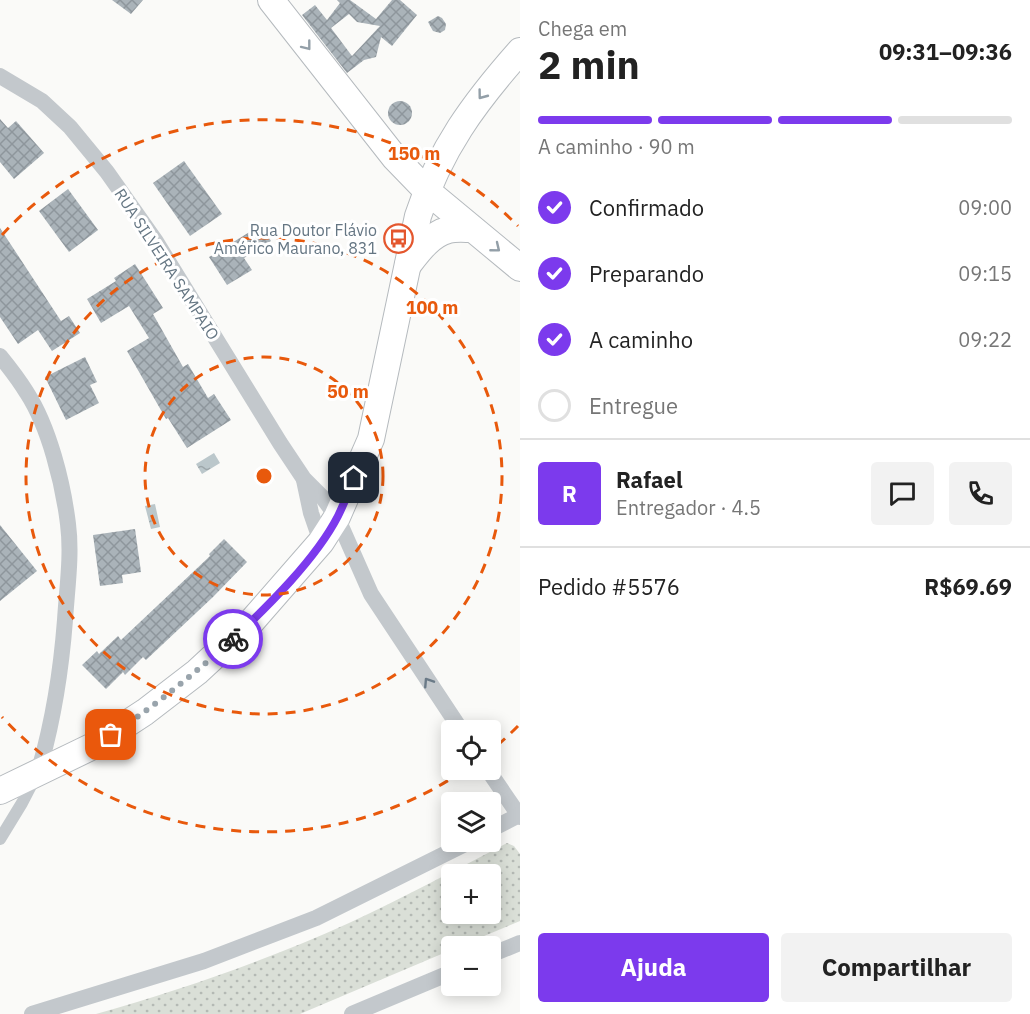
<!DOCTYPE html>
<html lang="pt">
<head>
<meta charset="utf-8">
<style>
  body { margin:0; font-family:"IBM Plex Sans",sans-serif; background:#f2f2f2; color:#222; height:100vh; display:flex; flex-direction:column; font-size:22px; white-space:nowrap }
  * { box-sizing:border-box; margin:0 }
  p { font-size:20px; color:#767676 }
  .icon { flex:none; width:33px; height:33px; fill:none; stroke:currentColor; stroke-width:2; stroke-linecap:round; stroke-linejoin:round }
  .map { position:relative; flex:1; overflow:hidden }
  .drawer { display:flex; flex-direction:column; background:#fff; width:510px }
  .drawer>* { flex:none }
  .controls { position:absolute; left:441px; top:720px; display:grid; gap:12px }
  .controls a { display:grid; place-items:center; width:60px; height:60px; border-radius:6px; background:#fff; box-shadow:0 3px 15px #0003; font-size:30px }
  .pin { position:absolute; display:grid; place-items:center; width:51px; height:51px; color:#fff; margin:-26px; border-radius:12px; box-shadow:0 3px 9px #0006 }
  .courier { position:absolute; display:grid; place-items:center; width:60px; height:60px; margin:-30px; border:4px solid #7c3aed; border-radius:50%; background:#fff; color:#222; box-shadow:0 2px 8px #0007 }
  .head em { font-style:normal; font-weight:800 }
  .head div { display:flex; flex-direction:column-reverse }
  .head { display:flex; align-items:center; justify-content:space-between; height:102px; padding:0 18px }
  h1 { font-size:39px; font-weight:800; line-height:45px }
  .bar { display:grid; grid-template-columns:repeat(4,1fr); gap:9px 6px; align-content:center; height:72px; padding:0 18px }
  .bar i { height:8px; border-radius:4px; background:#e0e0e0 }
  .bar .current { background:#7c3aed }
  .bar p { grid-column:span 4 }
  .line { display:flex; align-items:center; gap:15px; padding:0 18px; border-top:2px solid #e0e0e0 }
  .line div { flex:1 }
  .round { display:grid; place-items:center; flex:none; width:63px; height:63px; border-radius:6px; background:#f2f2f2 }
  ol { padding:0 18px; list-style:none }
  li { display:flex; align-items:center; gap:18px; height:66px }
  li p { margin-inline-start:auto }
  li .icon { padding:6px; border-radius:50%; background:#7c3aed; color:#fff; stroke-width:4 }
  li:last-child { color:#767676 }
  li i { width:33px; height:33px; border:3px solid #e0e0e0; border-radius:50% }
  .primary-button { display:flex; gap:12px; margin-top:auto; padding:12px 18px }
  .primary-button a { flex:1; height:69px; border-radius:6px; background:#7c3aed; color:#fff; font-size:24px; font-weight:800; line-height:69px; text-align:center }
  .primary-button a+a { background:#f2f2f2; color:#222 }
  main { display:flex; flex:1; min-height:0 }
  .map>svg:first-child { display:block }
</style>
</head>
<body>
<main>
<div class="map">
<svg width="520" height="1014" viewBox="0 0 520 1014">
  <defs>
    <pattern id="green-dots" width="8" height="8" patternUnits="userSpaceOnUse" patternTransform="scale(1.5)"><rect width="8" height="8" fill="#dadfd7"/><path d="M2 2h.1M6 6h.1" fill="none" stroke="#b4b9b4" stroke-width="1.8" stroke-linecap="round"/></pattern>
    <pattern id="water-ripples" width="26" height="14" patternUnits="userSpaceOnUse" patternTransform="scale(1.5)"><rect width="26" height="14" fill="#bbc7cb"/><path d="M2 4q2-2 4 0t4 0M15 11q2-2 4 0t4 0" fill="none" stroke="#9ca6aa"/></pattern>
    <pattern id="building-cross-hatch" width="8" height="8" patternUnits="userSpaceOnUse" patternTransform="scale(1.5)"><rect width="8" height="8" fill="#aab3b9"/><path d="M0 0l8 8M0 8l8-8" fill="none" stroke="#8e969c"/></pattern>
  </defs>
  <rect width="100%" height="100%" fill="#fafaf8"/>
  <!-- green -->
  <path fill="url(#green-dots)" fill-rule="evenodd" d="M507,843L514,846L520,854V921L460,946H452L451,950L307,1011L300,1014H96C182,990 267,960 349,923C403,898 455,870 507,843ZM452,874H490V914H452Z"/>
  <!-- water -->
  <g fill="url(#water-ripples)">
    <path d="M214,453L220,463L202,474L196,464Z"/>
    <path d="M155,504L160,527L151,529L145,506Z"/>
  </g>
  <!-- building -->
  <g fill="url(#building-cross-hatch)" fill-rule="evenodd">
    <path d="M112,0H143L131,14Z"/>
    <path d="M337,0H350L376,19L392,0H400L417,15L392,46L381,37L376,57L364,60L347,73L302,15L315,5L327,20L340,3ZM349,14L357,22L380,26L352,56L331,28Z"/>
    <path d="M438,16L442,18L446,24L445,30L440,33L433,31L428,22Z"/>
    <circle cx="400" cy="113" r="12"/>
    <path d="M0,119L8,128L16,121L44,153L14,179L0,162Z"/>
    <path d="M184,161L222,214L190,236L153,183Z"/>
    <path d="M68,189L98,230L69,252L39,211Z"/>
    <path d="M261,225L271,241L244,258L252,270L227,285L209,257Z"/>
    <path d="M0,228L61,321L69,316L80,333L52,351L38,330L18,344L0,317Z"/>
    <path d="M135,264L163,308L153,314L183,367L188,364L208,398L214,394L231,420L187,448L168,418L166,419L127,351L149,338L129,306L101,323L87,299L116,281L114,278Z"/>
    <path d="M85,357L97,382L90,385L99,403L66,420L45,377Z"/>
    <path d="M0,525L37,571L0,601Z"/>
    <path d="M135,529L141,572L122,575L123,583L100,586L93,535Z"/>
    <path d="M224,539L247,562L213,597L146,660L143,657L125,675L123,672L106,689L82,665L97,651L99,654L118,636L121,640L210,556L209,554Z"/>
  </g>
  <g fill="none" stroke-linecap="round" stroke-linejoin="round">
    <defs>
      <g id="primary">
        <path d="M271,0L395,158L426,190L520,268"/>
        <path d="M408,265C418,252 431,234 448,230C455,228 465,229 472,229"/>
        <path d="M0,791L93,746L145,712L197,672L252,621L321,542L337,517L371,439L418,216C440,149 474,103 520,51"/>
      </g>
    </defs>
    <!-- primary casing -->
    <use href="#primary" stroke="#b5babe" stroke-width="28"/>
    <!-- pedestrian -->
    <path stroke="#c3c8cc" stroke-width="12" d="M0,839L22,803L35,778"/>
    <!-- minor -->
    <g stroke="#c3c8cc" stroke-width="16">
      <path d="M0,76L42,101L70,127L107,172L155,240L280,443L304,479L323,498L337,517L371,594L461,730"/>
      <path d="M0,356C9,367 19,380 27,393C49,427 63,483 68,524C72,555 67,588 65,620C61,672 53,723 38,773"/>
      <path d="M304,480L311,513L321,542"/>
      <path d="M488,770L520,817"/>
      <path d="M490,830L519,815"/>
      <path d="M490,955L520,943"/>
      <path d="M32,1014L204,961L316,918L469,842"/>
      <path d="M352,1014L452,972"/>
    </g>
    <!-- primary -->
    <use href="#primary" stroke="#fff" stroke-width="26"/>
  </g>
  <!-- one-way arrows -->
  <defs><path id="oneway-chevron" d="M-2-3.5L2.5 0L-2 3.5" fill="none" stroke-width="1.6" stroke-linecap="round" stroke-linejoin="round" transform="scale(1.5)"/></defs>
  <g stroke="#939fa8">
    <use href="#oneway-chevron" transform="translate(307 46) rotate(52)"/>
    <use href="#oneway-chevron" transform="translate(482 95) rotate(127)"/>
    <use href="#oneway-chevron" transform="translate(496 248) rotate(39)"/>
  </g>
  <use stroke="#6a7a87" href="#oneway-chevron" transform="translate(428 682) rotate(-123)"/>
  <g fill="none" stroke-linecap="round" stroke-linejoin="round">
    <!-- done -->
    <path stroke="#99a4ac" stroke-width="6" stroke-dasharray="0 10.8" d="M111,735C155,706 194,674 233,639"/>
    <!-- route -->
    <path stroke="#7c3aed" stroke-width="8" d="M233,639C268,606 316,559 338,516C344,504 349,491 354,478"/>
  </g>
  <!-- distance rings -->
  <g fill="none" stroke="#e8590c" stroke-width="3" stroke-dasharray="10 8">
    <circle cx="264" cy="476" r="119"/>
    <circle cx="264" cy="476" r="238"/>
    <path d="M518 726A356 356 0 0 1 493 749M463 771A356 356 0 0 1 2 717M2 235A356 356 0 0 1 518 226"/>
  </g>
  <!-- icons -->
  <defs>
    <symbol id="bus-ring" viewBox="-11 -11 22 22"><circle r="9.5" fill="#fff" stroke="#e4572e" stroke-width="1.5"/><path d="M-5-6H5V4H4V6H2V4H-2V6H-4V4H-5ZM-3.5-4V0h7V-4ZM-3.5 1.2v1.5H-2V1.2ZM2 1.2v1.5H3.5V1.2Z" fill="#e4572e"/></symbol>
  </defs>
  <g fill-rule="evenodd">
    <use href="#bus-ring" x="382" y="222" width="33" height="33"/>
  </g>
  <g text-anchor="middle" stroke-width="6" stroke-linejoin="round" paint-order="stroke">
    <!-- poi labels -->
    <g font-size="16" fill="#657683" stroke="#fff" text-anchor="end">
      <text x="377" y="236">Rua Doutor Flávio<tspan x="377" dy="18">Américo Maurano, 831</tspan></text>
    </g>
    <!-- street labels -->
    <g font-size="16" fill="#657683" stroke="#fff">
      <text transform="translate(167 264) rotate(57)" y="6">RUA SILVEIRA SAMPAIO</text>
    </g>
  </g>
  <circle cx="264" cy="476" r="9" fill="#e8590c" stroke="#fff" stroke-width="3"/>
  <g font-size="18" text-anchor="middle" font-weight="bold" fill="#e8590c" stroke="#fff" stroke-width="6" stroke-linejoin="round" paint-order="stroke">
    <text x="414" y="160">150 m</text>
    <text x="432" y="314">100 m</text>
    <text x="348" y="398">50 m</text>
  </g>
</svg>
<div class="controls">
<a><svg class="icon" aria-label="locate" viewBox="0 0 24 24"><circle cx="12" cy="12" r="6"/><path d="M12 2v4M12 18v4M2 12h4M18 12h4"/></svg></a>
<a><svg class="icon" aria-label="layers" viewBox="0 0 24 24"><path d="M12 4l9 5-9 5-9-5zM3 14l9 5 9-5"/></svg></a>
<a>+</a>
<a>−</a>
</div>
<div class="pin" style="left:111px;top:735px;background:#ea580c"><svg class="icon" aria-label="bag" viewBox="0 0 24 24"><path d="M5 8h14l-1 12H6zM9 8a3 3 0 0 1 6 0"/></svg></div>
<div class="pin" style="left:354px;top:478px;background:#1f2937"><svg class="icon" aria-label="home" viewBox="0 0 24 24"><path d="M3 11l9-7 9 7M6 9v11h12V9"/></svg></div>
<div class="courier" style="left:233px;top:639px"><svg class="icon" aria-label="bike" viewBox="0 0 24 24"><circle cx="6" cy="16" r="4"/><circle cx="18" cy="16" r="4"/><path d="M6 16l4-8h5l3 8M10 8l3 8H6M13 5h3"/></svg></div>
</div>
<section class="drawer">
<div class="head"><div><h1>2 min</h1><p>Chega em</p></div><em>09:31–09:36</em></div>
<div class="bar"><i class="current"></i><i class="current"></i><i class="current"></i><i></i><p>A caminho · 90 m</p></div>
<ol>
<li><svg class="icon" aria-label="check" viewBox="0 0 24 24"><path d="M5 12l5 5 9-10"/></svg>Confirmado<p>09:00</p></li>
<li><svg class="icon" aria-label="check" viewBox="0 0 24 24"><path d="M5 12l5 5 9-10"/></svg>Preparando<p>09:15</p></li>
<li><svg class="icon" aria-label="check" viewBox="0 0 24 24"><path d="M5 12l5 5 9-10"/></svg>A caminho<p>09:22</p></li>
<li><i></i>Entregue</li>
</ol>
<div class="line" style="height:108px"><b class="round" style="background:#7c3aed;color:#fff">R</b><div><b>Rafael</b><p>Entregador · 4.5</p></div><a class="round"><svg class="icon" aria-label="chat" viewBox="0 0 24 24"><path d="M4 5h16v11H9l-5 4z"/></svg></a><a class="round"><svg class="icon" aria-label="phone" viewBox="0 0 24 24"><path d="M5 4h4l2 5-3 2q2 4 5 5l2-3 5 2v4C11 20 4 13 5 4z"/></svg></a></div>
<div class="line" style="height:78px"><div>Pedido #5576</div><b>R$69.69</b></div>
<div class="primary-button"><a>Ajuda</a><a>Compartilhar</a></div>
</section>
</main>
</body>
</html>
